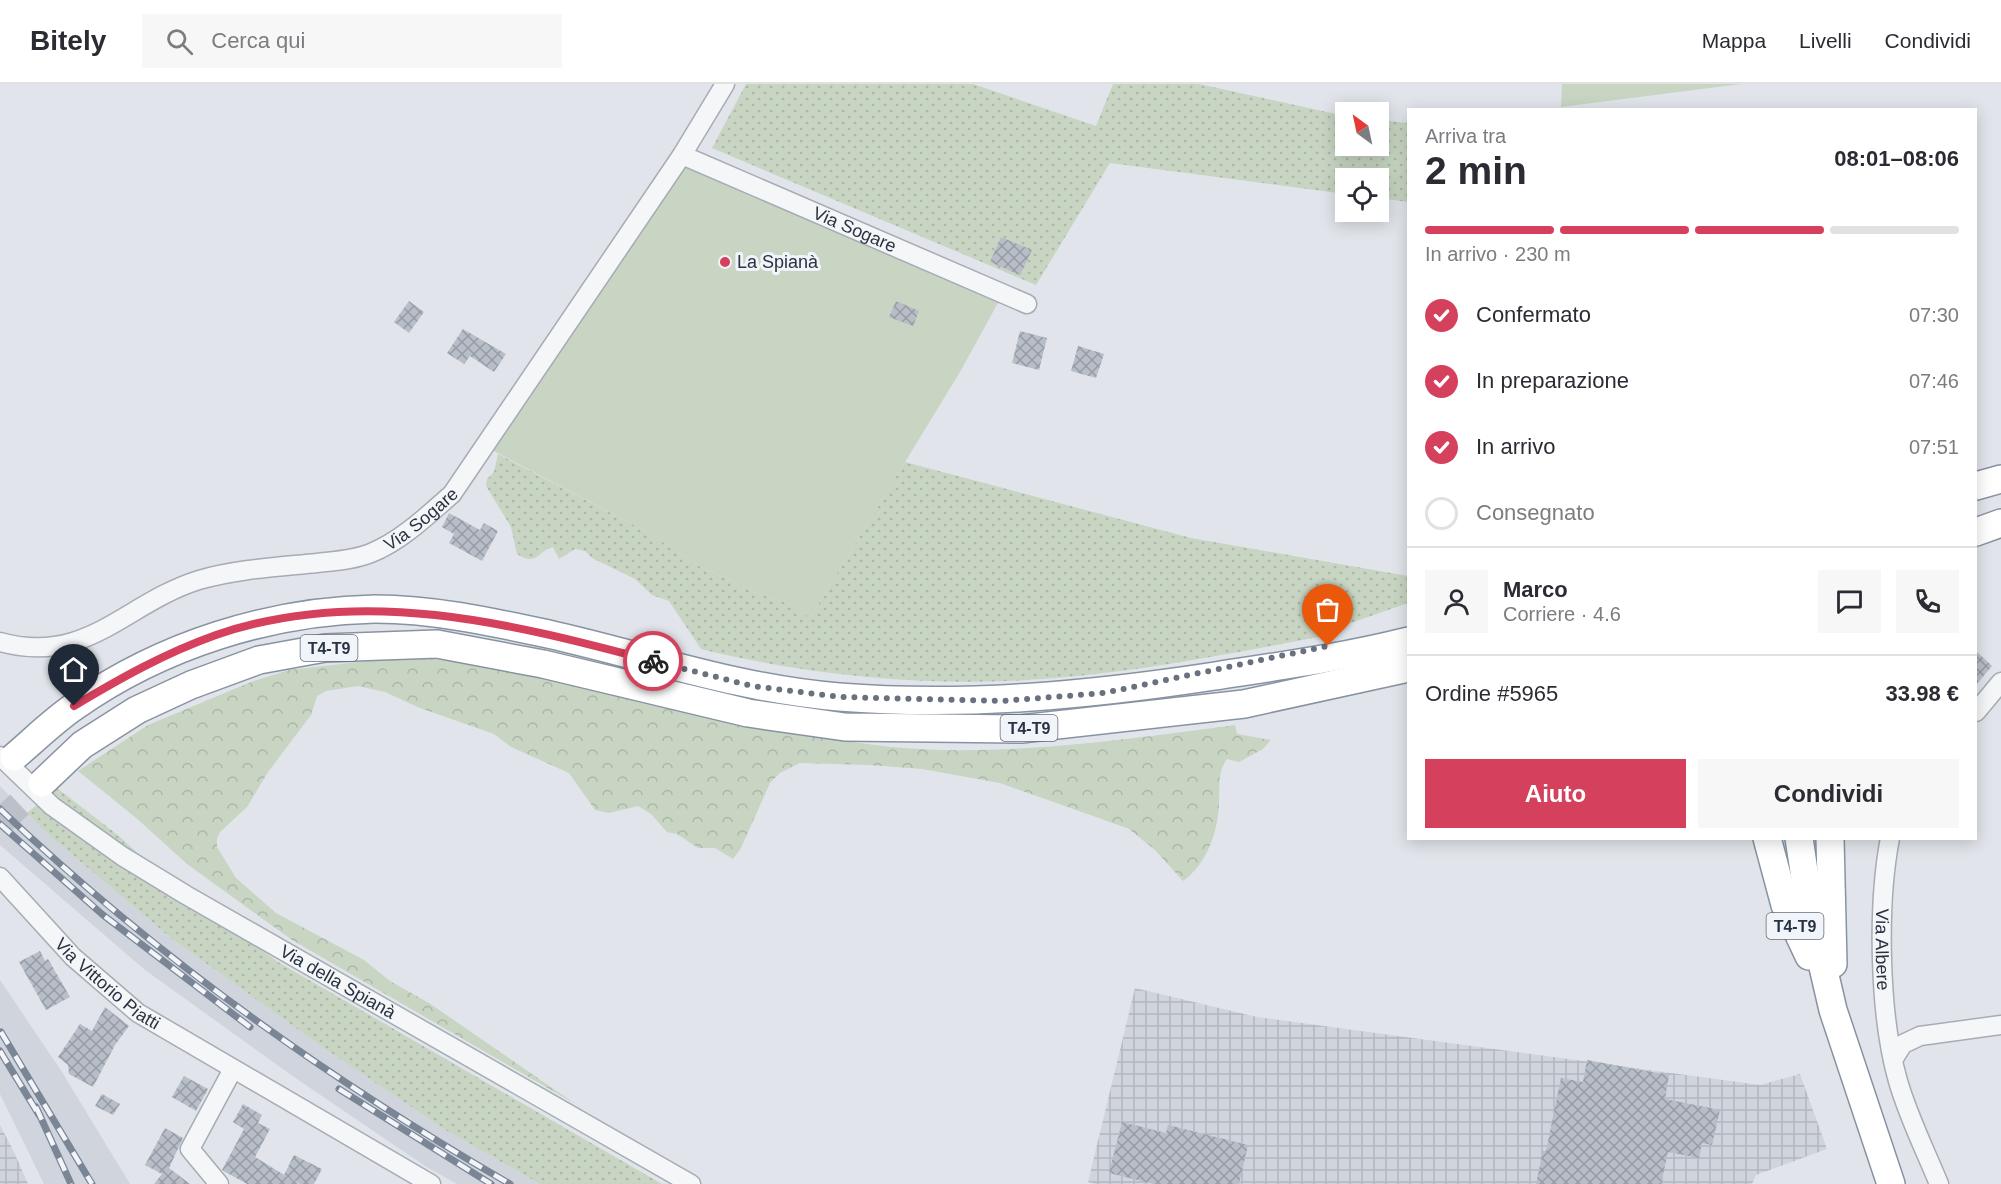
<!DOCTYPE html>
<html lang="it">
<head>
<meta charset="utf-8">
<style>
  body { margin:0; font-family:Helvetica,sans-serif; background:#f7f7f7; color:#2b2b33; height:100vh; display:flex; flex-direction:column; font-size:22px; white-space:nowrap }
  * { box-sizing:border-box; margin:0 }
  p { font-size:20px; color:#7c7c81 }
  .icon { flex:none; width:33px; height:33px; fill:none; stroke:currentColor; stroke-width:2; stroke-linecap:round; stroke-linejoin:round }
  .map { position:relative; flex:1; overflow:hidden }
  .side { position:absolute; left:1407px; top:24px; width:570px; height:732px; display:flex; flex-direction:column; background:#fff; border-radius:0px; box-shadow:0 3px 15px #0003 }
  .side>* { flex:none }
  .needle { width:39px; rotate:327deg }
  .tools { position:absolute; left:1335px; top:18px; display:grid; gap:12px }
  .tools a { display:grid; place-items:center; width:54px; height:54px; border-radius:0px; background:#fff; box-shadow:0 3px 15px #0003; font-size:30px }
  .pin { position:absolute; display:grid; place-items:center; width:51px; height:51px; color:#fff; margin:-62px -26px; border-radius:50% 50% 50% 0; rotate:-45deg; box-shadow:0 0 6px #0007 }
  .pin .icon { rotate:45deg }
  .courier { position:absolute; display:grid; place-items:center; width:60px; height:60px; margin:-30px; border:4px solid #d5405c; border-radius:50%; background:#fff; color:#222; box-shadow:0 2px 8px #0007 }
  .head em { font-style:normal; font-weight:600 }
  .head div { display:flex; flex-direction:column-reverse }
  .head { display:flex; align-items:center; justify-content:space-between; height:102px; padding:0 18px }
  h1 { font-size:39px; font-weight:600; line-height:45px }
  .bar { display:grid; grid-template-columns:repeat(4,1fr); gap:9px 6px; align-content:center; height:72px; padding:0 18px }
  .bar i { height:8px; border-radius:4px; background:#e1e1e2 }
  .bar .on { background:#d5405c }
  .bar p { grid-column:span 4 }
  .line { display:flex; align-items:center; gap:15px; padding:0 18px; border-top:2px solid #e1e1e2 }
  .line div { flex:1 }
  .round { display:grid; place-items:center; flex:none; width:63px; height:63px; border-radius:0px; background:#f7f7f7 }
  ol { padding:0 18px; list-style:none }
  li { display:flex; align-items:center; gap:18px; height:66px }
  li p { margin-inline-start:auto }
  li .icon { padding:6px; border-radius:50%; background:#d5405c; color:#fff; stroke-width:4 }
  li:last-child { color:#7c7c81 }
  li i { width:33px; height:33px; border:3px solid #e1e1e2; border-radius:50% }
  .primary-button { display:flex; gap:12px; margin-top:auto; padding:12px 18px }
  .primary-button a { flex:1; height:69px; border-radius:0px; background:#d5405c; color:#fff; font-size:24px; font-weight:600; line-height:69px; text-align:center }
  .primary-button a+a { background:#f7f7f7; color:#2b2b33 }
  header { display:flex; align-items:center; gap:36px; box-sizing:border-box; height:84px; padding:0 30px; background:#fff; border-bottom:2px solid #e1e1e2 }
  header strong { font-size:28px }
  nav { display:flex; gap:33px; margin-inline-start:auto; font-size:21px }
  .search { width:420px; height:54px; background:#f7f7f7; display:flex; align-items:center; gap:15px; box-sizing:border-box; padding:0 21px; border-radius:0px; color:#7c7c81; font-size:22px }
  .map>svg:first-child { display:block }
</style>
</head>
<body>
<header>
<strong>Bitely</strong>
<div class="search"><svg class="icon" aria-label="search" viewBox="0 0 24 24"><circle cx="10" cy="10" r="6"/><path d="M15 15l6 6"/></svg>Cerca qui</div>
<nav><a>Mappa</a><a>Livelli</a><a>Condividi</a></nav>
</header>
<div class="map">
<svg width="2001" height="1100" viewBox="0 0 2001 1100">
  <defs>
    <pattern id="industrial-grid" width="8" height="8" patternUnits="userSpaceOnUse" patternTransform="scale(1.5)"><rect width="8" height="8" fill="#cfd4dd"/><path d="M0 4h8M4 0v8" fill="none" stroke="#b2b6bf"/></pattern>
    <pattern id="grass-dots" width="8" height="8" patternUnits="userSpaceOnUse" patternTransform="scale(1.5)"><rect width="8" height="8" fill="#c7d5c2"/><path d="M2 2h.1M6 6h.1" fill="none" stroke="#abb7a8" stroke-width="1.8" stroke-linecap="round"/></pattern>
    <pattern id="forest-crowns" width="20" height="18" patternUnits="userSpaceOnUse" patternTransform="scale(1.5)"><rect width="20" height="18" fill="#c7d5c2"/><path d="M2 6a3 3 0 1 1 6 0M12 15a3 3 0 1 1 6 0" fill="none" stroke="#abb7a8"/></pattern>
    <pattern id="building-cross-hatch" width="8" height="8" patternUnits="userSpaceOnUse" patternTransform="scale(1.5)"><rect width="8" height="8" fill="#b8bec8"/><path d="M0 0l8 8M0 8l8-8" fill="none" stroke="#969ba4"/></pattern>
  </defs>
  <rect width="100%" height="100%" fill="#e1e5eb"/>
  <!-- built -->
  <g fill="#cfd4dd">
    <path d="M0,702L43,746L171,854L318,960L447,1047L540,1100H457L425,1082L294,993L145,886L0,761Z"/>
    <path d="M0,896L62,988L130,1100H44L0,1010Z"/>
  </g>
  <!-- industrial -->
  <g fill="url(#industrial-grid)">
    <path d="M1135,904L1257,933L1760,1001L1800,990L1827,1065L1756,1091L1752,1100H1095L1088,1098Z"/>
    <path d="M0,1041L14,1068L28,1100H0Z"/>
  </g>
  <!-- grass -->
  <g fill="url(#grass-dots)">
    <path d="M746,0H973L1096,42L1113,0H1199L1345,32L1346,62H1378L1379,36L1408,39V118L1379,114L1378,94H1346L1345,110L1110,79L1036,201L712,64Z"/>
    <path d="M498,370L649,449L699,482L757,509L795,522L811,532L905,378L1191,454L1408,492V519L1348,540L1335,550C1227,570 1118,593 1007,597C908,601 798,589 701,565L669,517L652,511L635,495L592,474L585,467L575,465L559,475L553,463C537,467 538,483 517,470L511,443L486,402L487,395L494,388Z"/>
    <path d="M57,704L119,752L171,800L278,878L662,1100H540L447,1047L318,960L171,854L43,746L27,729Z"/>
  </g>
  <!-- forest -->
  <path fill="url(#forest-crowns)" d="M432,575C558,590 680,632 805,651C850,658 896,665 941,666C1039,668 1138,654 1235,641L1237,650L1271,656L1263,665L1239,678L1227,675C1217,689 1220,702 1219,719C1218,748 1207,780 1183,797L1155,766L1129,745L1096,733L1000,699L922,685L869,681L800,679L780,689L770,699L741,764L733,775L715,764H698L677,750L667,748L651,730L638,722L609,729L595,726L569,689L511,663L494,650L420,624L385,608L358,602L326,607L317,612L311,631L268,688L247,723L220,748L217,755V763L236,794L276,829L364,876L390,897L429,919L577,1021L292,856L187,780L135,733L78,687L148,641L251,598L289,586L376,576Z"/>
  <!-- park -->
  <g fill="#c7d5c2">
    <path d="M1562,0H1741L1561,23Z"/>
    <path d="M687,80L999,217L960,288L811,532L800,531L795,522L757,509L699,482L649,449L490,365L517,330Z"/>
  </g>
  <!-- building -->
  <g fill="url(#building-cross-hatch)">
    <path d="M1001,153L1032,166L1020,191L990,178Z"/>
    <path d="M409,217L424,228L409,249L394,238Z"/>
    <path d="M896,217L919,227L913,242L889,233Z"/>
    <path d="M463,245L506,270L494,288L470,272L464,280L447,269Z"/>
    <path d="M1020,247L1047,254L1039,286L1012,279Z"/>
    <path d="M1078,262L1104,270L1096,294L1071,287Z"/>
    <path d="M449,429L480,446L484,439L498,447L482,477L449,459L454,450L442,443Z"/>
    <path d="M1976,567L1992,582L1976,601Z"/>
    <path d="M40,867L45,877L48,875L70,913L46,926L19,878Z"/>
    <path d="M105,923L129,942L115,961L93,1003L69,990L68,981L58,973L80,940L92,947Z"/>
    <path d="M1587,976L1669,991L1665,1015L1720,1026L1712,1061L1702,1059L1699,1074L1668,1068L1661,1100H1536L1543,1067H1546L1561,994L1583,998Z"/>
    <path d="M184,992L208,1005L196,1027L172,1013Z"/>
    <path d="M102,1010L120,1020L113,1031L95,1022Z"/>
    <path d="M243,1020L262,1031L258,1039L270,1045L255,1073L299,1100H247L222,1086L244,1045L233,1038Z"/>
    <path d="M1122,1038L1166,1049L1168,1041L1248,1061L1239,1100H1154L1109,1089Z"/>
    <path d="M165,1044L183,1054L169,1084L190,1100H154L162,1090L145,1081Z"/>
    <path d="M294,1071L322,1085L314,1100H300L284,1091Z"/>
  </g>
  <g fill="none" stroke-linecap="round" stroke-linejoin="round">
    <!-- highway-tunnel -->
    <path stroke="#bcc1c9" stroke-width="27" stroke-dasharray="27 14" stroke-linecap="butt" d="M0,739L42,699"/>
    <defs>
      <g id="minor">
        <path id="s1" d="M682,71L1027,220"/>
        <path id="s2" d="M0,558C87,582 125,519 199,496C237,485 277,483 317,479C334,477 354,476 371,469C401,457 428,431 452,410L682,71L725,0"/>
        <path d="M1976,628L2001,598"/>
        <path id="s3" d="M0,672L52,722L122,772L186,811L691,1100"/>
        <path id="s4" d="M1890,754C1877,822 1879,931 1898,997C1908,1032 1925,1066 1939,1100"/>
        <path id="s5" d="M0,793L73,873L138,929L431,1100"/>
        <path d="M1893,976L1903,960L1920,952L2001,941"/>
        <path d="M219,1100L190,1065L233,985"/>
      </g>
      <g id="highway">
        <path d="M1976,402L2001,395"/>
        <path d="M1976,448L2001,439"/>
        <path d="M14,673C34,656 53,637 75,622C162,561 270,527 375,525C433,525 492,538 548,550C646,572 738,605 839,613C966,623 1090,611 1215,592C1280,582 1345,573 1408,557"/>
        <path d="M42,699L82,661L137,626L191,601L259,576L325,564L437,560L543,580L748,629L845,643L1021,645L1244,620L1408,584"/>
        <path d="M1767,754L1785,821L1809,872"/>
        <path d="M1799,754L1810,827L1833,926L1891,1100"/>
        <path d="M1830,754L1833,880"/>
      </g>
    </defs>
    <!-- minor casing -->
    <use href="#minor" stroke="#a6acb5" stroke-width="21"/>
    <!-- highway casing -->
    <use href="#highway" stroke="#8893a2" stroke-width="30"/>
    <!-- minor -->
    <use href="#minor" stroke="#f4f6f8" stroke-width="18"/>
    <!-- highway -->
    <use href="#highway" stroke="#fff" stroke-width="27"/>
    <defs>
      <g id="rail">
        <path d="M0,725C154,871 326,994 510,1100"/>
        <path d="M0,740L103,831L250,943"/>
        <path d="M1,948L92,1100"/>
        <path d="M0,967L39,1031"/>
        <path d="M339,1005L491,1100"/>
        <path d="M36,1023L71,1100"/>
      </g>
    </defs>
    <!-- rail casing -->
    <use href="#rail" stroke="#7a8595" stroke-width="7"/>
    <!-- rail -->
    <use href="#rail" stroke="#f1f4f8" stroke-width="4.5" stroke-dasharray="14" stroke-linecap="butt"/>
  </g>
  <g fill="none" stroke-linecap="round" stroke-linejoin="round">
    <!-- done -->
    <path stroke="#69717e" stroke-width="6" stroke-dasharray="0 10.8" d="M653,577L752,602L840,613L1001,617L1104,609L1328,562"/>
    <!-- route -->
    <path stroke="#d5405c" stroke-width="8" d="M74,622C119,595 165,569 216,551C361,501 510,539 653,577"/>
  </g>
  <!-- markers -->
  <circle fill="#d5405c" stroke="#f1f4f8" stroke-width="2" cx="725" cy="178" r="6"/>
  <g text-anchor="middle" stroke-width="6" stroke-linejoin="round" paint-order="stroke">
    <!-- shield labels -->
    <g fill="#f1f4f8" stroke="#646d79" stroke-width="1.5">
      <rect x="300.5" y="551" width="57" height="26" rx="4.5"/>
      <rect x="1000.5" y="631" width="57" height="26" rx="4.5"/>
      <rect x="1766.5" y="829" width="57" height="26" rx="4.5"/>
    </g>
    <g font-size="16" font-weight="bold" fill="#283343">
      <text x="329" y="570">T4-T9</text>
      <text x="1029" y="650">T4-T9</text>
      <text x="1795" y="848">T4-T9</text>
    </g>
    <!-- street labels -->
    <g font-size="18" fill="#283343" stroke="#f1f4f8">
      <text dy="6" stroke="none"><textPath href="#s1" startOffset="188">Via Sogare</textPath></text>
      <text dy="6" stroke="none"><textPath href="#s2" startOffset="450">Via Sogare</textPath></text>
      <text dy="6" stroke="none"><textPath href="#s4" startOffset="112">Via Albere</textPath></text>
      <text dy="6" stroke="none"><textPath href="#s5" startOffset="152">Via Vittorio Piatti</textPath></text>
      <text dy="6" stroke="none"><textPath href="#s3" startOffset="408">Via della Spianà</textPath></text>
    </g>
    <!-- poi labels -->
    <g font-size="18" fill="#283343" stroke="#f1f4f8" text-anchor="start">
      <text x="737" y="184">La Spianà</text>
    </g>
  </g>
</svg>
<div class="tools">
<a><svg class="needle" viewBox="-14 -14 28 28"><path d="M0-13l5 13h-10z" fill="#e53935"/><path d="M0 13l5-13h-10z" fill="#7c7c81"/></svg></a>
<a><svg class="icon" aria-label="locate" viewBox="0 0 24 24"><circle cx="12" cy="12" r="6"/><path d="M12 2v4M12 18v4M2 12h4M18 12h4"/></svg></a>
</div>
<div class="pin" style="left:1328px;top:562px;background:#ea580c"><svg class="icon" aria-label="bag" viewBox="0 0 24 24"><path d="M5 8h14l-1 12H6zM9 8a3 3 0 0 1 6 0"/></svg></div>
<div class="pin" style="left:74px;top:622px;background:#1f2937"><svg class="icon" aria-label="home" viewBox="0 0 24 24"><path d="M3 11l9-7 9 7M6 9v11h12V9"/></svg></div>
<div class="courier" style="left:653px;top:577px"><svg class="icon" aria-label="bike" viewBox="0 0 24 24"><circle cx="6" cy="16" r="4"/><circle cx="18" cy="16" r="4"/><path d="M6 16l4-8h5l3 8M10 8l3 8H6M13 5h3"/></svg></div>
<section class="side">
<div class="head"><div><h1>2 min</h1><p>Arriva tra</p></div><em>08:01–08:06</em></div>
<div class="bar"><i class="on"></i><i class="on"></i><i class="on"></i><i></i><p>In arrivo · 230 m</p></div>
<ol>
<li><svg class="icon" aria-label="check" viewBox="0 0 24 24"><path d="M5 12l5 5 9-10"/></svg>Confermato<p>07:30</p></li>
<li><svg class="icon" aria-label="check" viewBox="0 0 24 24"><path d="M5 12l5 5 9-10"/></svg>In preparazione<p>07:46</p></li>
<li><svg class="icon" aria-label="check" viewBox="0 0 24 24"><path d="M5 12l5 5 9-10"/></svg>In arrivo<p>07:51</p></li>
<li><i></i>Consegnato</li>
</ol>
<div class="line" style="height:108px"><a class="round"><svg class="icon" aria-label="person" viewBox="0 0 24 24"><circle cx="12" cy="8" r="4"/><path d="M4 21q1-7 8-7t8 7"/></svg></a><div><b>Marco</b><p>Corriere · 4.6</p></div><a class="round"><svg class="icon" aria-label="chat" viewBox="0 0 24 24"><path d="M4 5h16v11H9l-5 4z"/></svg></a><a class="round"><svg class="icon" aria-label="phone" viewBox="0 0 24 24"><path d="M5 4h4l2 5-3 2q2 4 5 5l2-3 5 2v4C11 20 4 13 5 4z"/></svg></a></div>
<div class="line" style="height:78px"><div>Ordine #5965</div><b>33.98 €</b></div>
<div class="primary-button"><a>Aiuto</a><a>Condividi</a></div>
</section>
</div>
</body>
</html>
